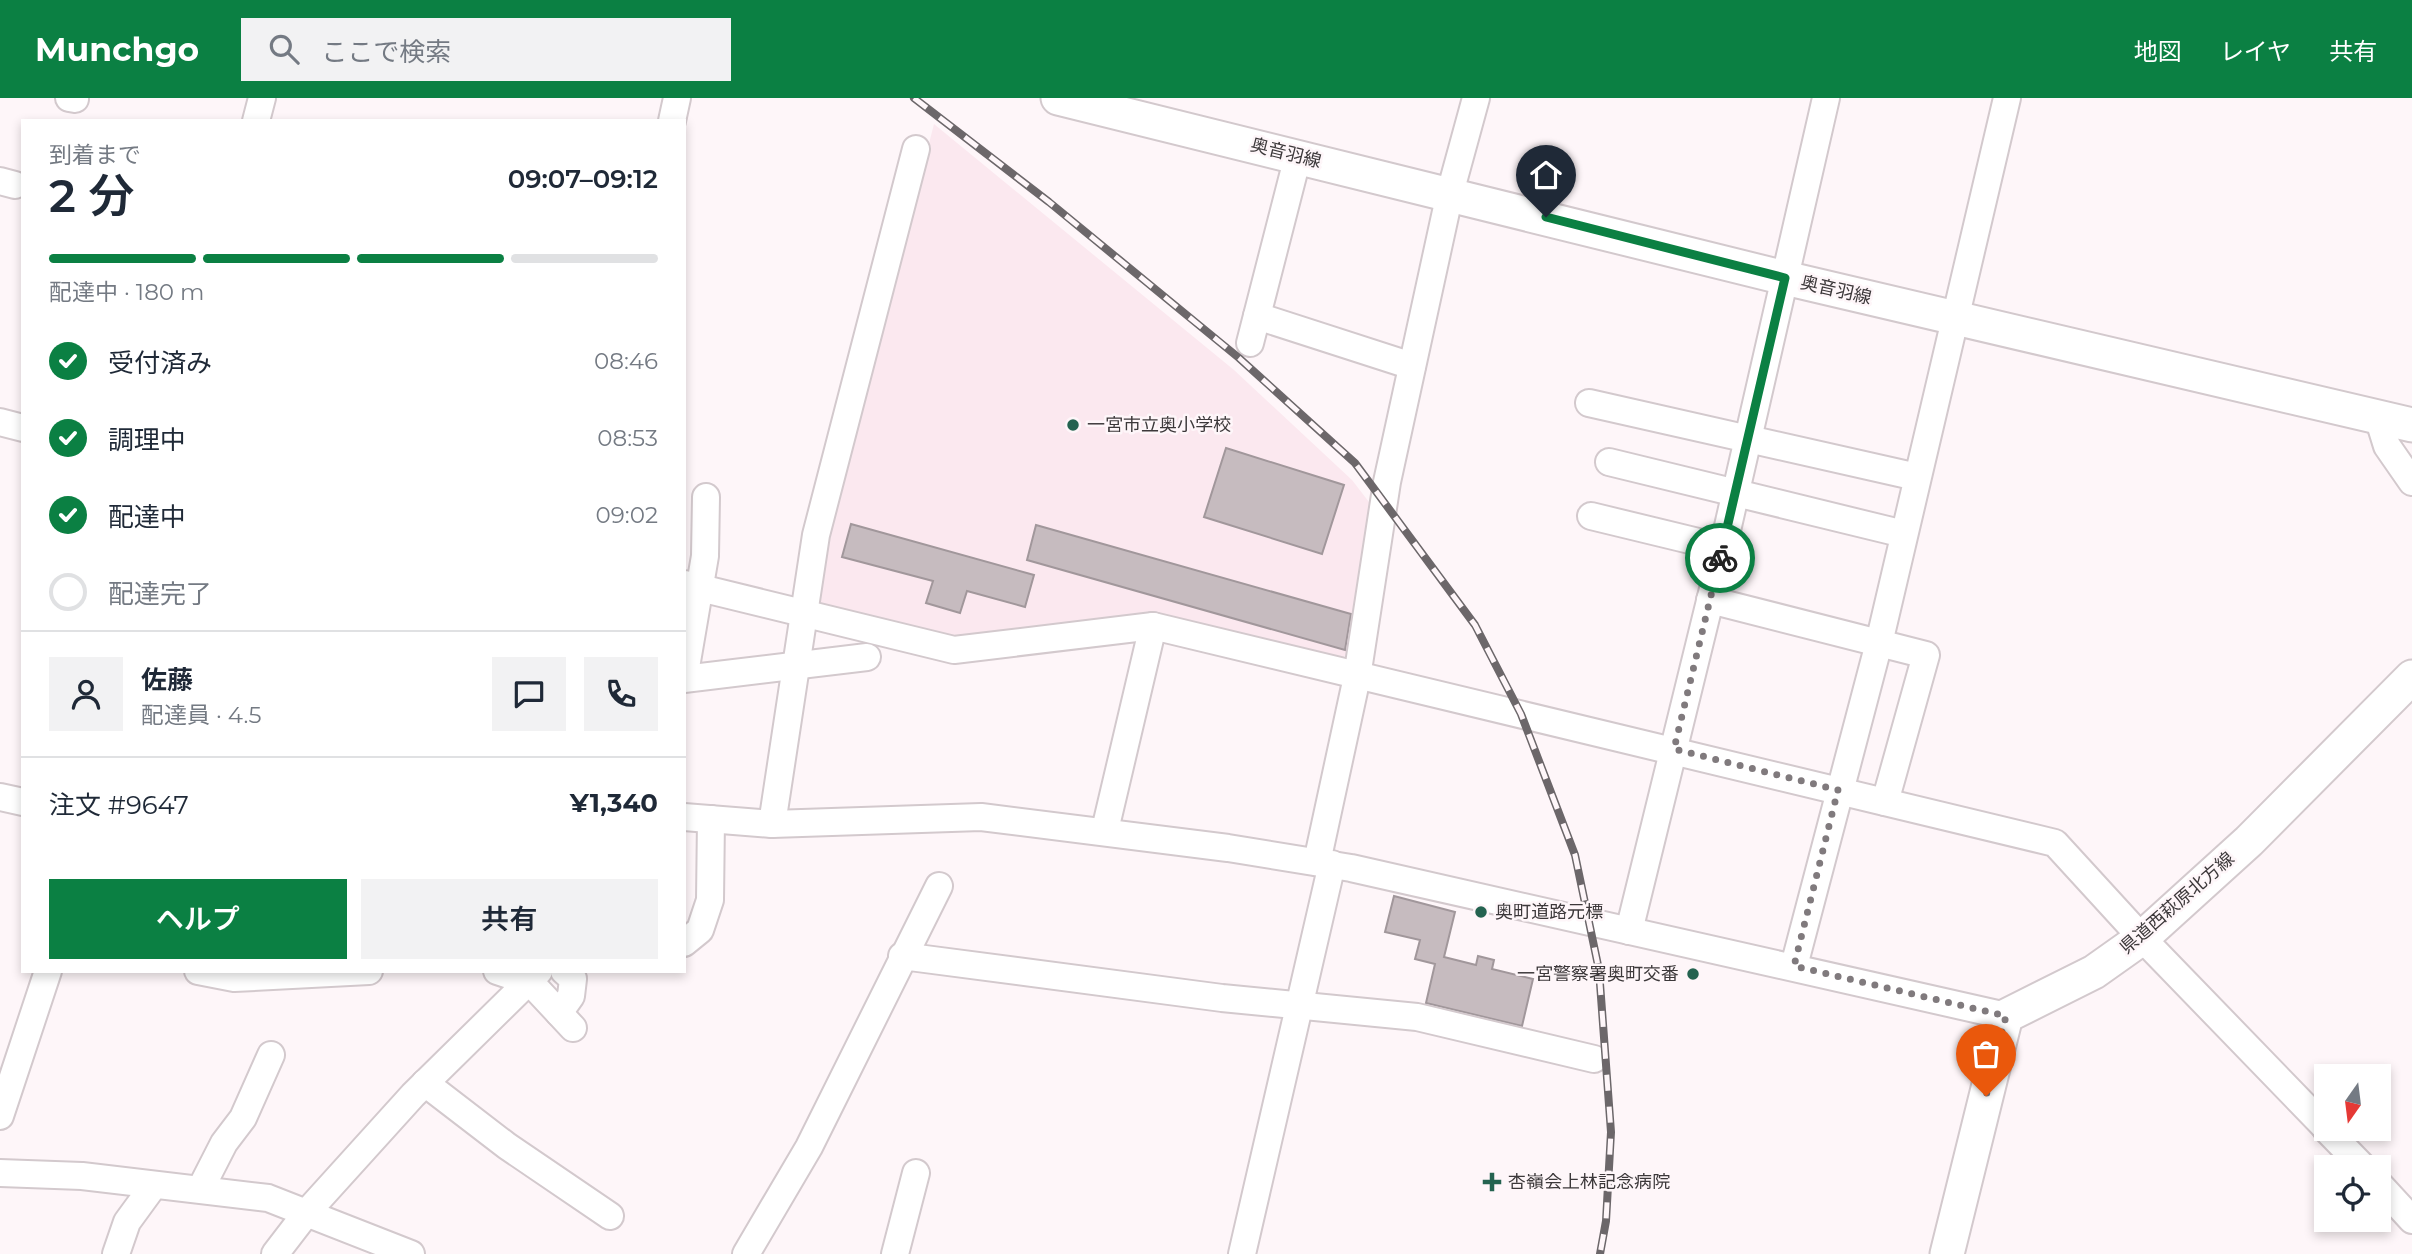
<!DOCTYPE html>
<html lang="ja">
<head>
<meta charset="utf-8">
<style>
  body { margin:0; font-family:Montserrat,"Noto Sans JP",sans-serif; background:#f2f2f3; color:#1f2937; height:100vh; display:flex; flex-direction:column; font-size:26px; white-space:nowrap }
  * { box-sizing:border-box; margin:0 }
  p { font-size:23px; color:#747a83 }
  .icon { flex:none; width:38px; height:38px; fill:none; stroke:currentColor; stroke-width:2; stroke-linecap:round; stroke-linejoin:round }
  .map { position:relative; flex:1; overflow:hidden }
  .drawer { position:absolute; left:21px; top:21px; width:665px; height:854px; display:flex; flex-direction:column; background:#fff; border-radius:0px; box-shadow:0 4px 10px #0003 }
  .drawer>* { flex:none }
  .needle { width:46px; rotate:194deg }
  .buttons { position:absolute; left:2314px; top:966px; display:grid; gap:14px }
  .buttons a { display:grid; place-items:center; width:77px; height:77px; border-radius:0px; background:#fff; box-shadow:0 4px 10px #0003; font-size:35px }
  .pin { position:absolute; display:grid; place-items:center; width:60px; height:60px; color:#fff; margin:-72px -30px; border-radius:50% 50% 50% 0; rotate:-45deg; box-shadow:0 0 7px #0007 }
  .pin .icon { rotate:45deg }
  .courier { position:absolute; display:grid; place-items:center; width:70px; height:70px; margin:-35px; border:5px solid #0b8043; border-radius:50%; background:#fff; color:#222; box-shadow:0 2px 9px #0007 }
  .headline em { font-style:normal; font-weight:600 }
  .headline div { display:flex; flex-direction:column-reverse }
  .headline { display:flex; align-items:center; justify-content:space-between; height:119px; padding:0 28px }
  h1 { font-size:46px; font-weight:600; line-height:52px }
  .bar { display:grid; grid-template-columns:repeat(4,1fr); gap:10px 7px; align-content:center; height:84px; padding:0 28px }
  .bar i { height:9px; border-radius:5px; background:#e0e1e3 }
  .bar .selected { background:#0b8043 }
  .bar p { grid-column:span 4 }
  .line { display:flex; align-items:center; gap:18px; padding:0 28px; border-top:2px solid #e0e1e3 }
  .line div { flex:1 }
  .round { display:grid; place-items:center; flex:none; width:74px; height:74px; border-radius:0px; background:#f2f2f3 }
  ol { padding:0 28px; list-style:none }
  li { display:flex; align-items:center; gap:21px; height:77px }
  li p { margin-inline-start:auto }
  li .icon { padding:7px; border-radius:50%; background:#0b8043; color:#fff; stroke-width:4 }
  li:last-child { color:#747a83 }
  li i { width:38px; height:38px; border:4px solid #e0e1e3; border-radius:50% }
  .primary-button { display:flex; gap:14px; margin-top:auto; padding:14px 28px }
  .primary-button a { flex:1; height:80px; border-radius:0px; background:#0b8043; color:#fff; font-size:28px; font-weight:600; line-height:80px; text-align:center }
  .primary-button a+a { background:#f2f2f3; color:#1f2937 }
  header { display:flex; align-items:center; gap:42px; box-sizing:border-box; height:98px; padding:0 35px; background:#0b8043; color:#fff }
  header strong { font-size:33px }
  nav { display:flex; gap:38px; margin-inline-start:auto; font-size:24px }
  .search { width:490px; height:63px; background:#f2f2f3; display:flex; align-items:center; gap:18px; box-sizing:border-box; padding:0 24px; border-radius:0px; color:#747a83; font-size:26px }
  .map>svg:first-child { display:block }
</style>
</head>
<body>
<header>
<strong>Munchgo</strong>
<div class="search"><svg class="icon" aria-label="search" viewBox="0 0 24 24"><circle cx="10" cy="10" r="6"/><path d="M15 15l6 6"/></svg>ここで検索</div>
<nav><a>地図</a><a>レイヤ</a><a>共有</a></nav>
</header>
<div class="map">
<svg width="2412" height="1156" viewBox="0 0 2412 1156">
  <rect width="100%" height="100%" fill="#fef6f9"/>
  <!-- built -->
  <path fill="#fbe8ef" d="M934,26L1234,272L1352,382L1379,417L1351,553L1338,563L1154,514L943,541L810,509Z"/>
  <!-- building -->
  <g fill="#c6bbbf" stroke="#a1979b" stroke-width="2">
    <path d="M1226,350L1344,387L1322,456L1204,419Z"/>
    <path d="M851,426L1034,477L1025,509L967,493L960,515L926,505L933,483L842,459Z"/>
    <path d="M1036,427L1351,516L1345,552L1027,462Z"/>
    <path d="M1394,798L1455,814L1444,859L1476,867L1478,858L1494,862L1492,871L1533,881L1522,928L1426,905L1435,866L1415,861L1420,842L1385,834Z"/>
  </g>
  <g fill="none" stroke-linecap="round" stroke-linejoin="round">
    <defs>
      <g id="minor">
        <path d="M69,0L75,1"/>
        <path d="M256,23L262,0"/>
        <path d="M672,23L677,0"/>
        <path d="M0,83L15,87"/>
        <path d="M1257,218L1412,268"/>
        <path d="M1250,245L1298,58"/>
        <path d="M1589,305L1917,379"/>
        <path d="M2378,319L2387,348L2412,384"/>
        <path d="M0,324L23,330"/>
        <path d="M1609,364L1904,436"/>
        <path d="M706,399L705,458L684,581L867,559"/>
        <path d="M1591,418L1723,450"/>
        <path d="M684,486L954,552L1153,528L2055,745L2142,840L2326,1030"/>
        <path d="M1710,502L1926,557L1885,704"/>
        <path d="M0,699L23,704"/>
        <path d="M684,719L772,726L981,719L1228,750L1351,770L2006,918"/>
        <path d="M772,726L816,437L916,51"/>
        <path d="M1105,732L1153,528"/>
        <path d="M1317,764L1357,579L1387,384L1450,95L1476,0"/>
        <path d="M1629,833L1723,450L1826,0"/>
        <path d="M684,845L700,832L710,802L711,721"/>
        <path d="M902,858L1222,900L1417,919L1594,961"/>
        <path d="M1794,868L1879,545L2007,0"/>
        <path d="M198,873L234,880L369,873"/>
        <path d="M497,873L530,884L573,930"/>
        <path d="M559,915L571,898L573,881L564,873"/>
        <path d="M425,985L507,1048L610,1118"/>
        <path d="M0,1018L48,873"/>
        <path d="M2326,1031L2363,1069"/>
        <path d="M0,1075L82,1078L268,1100L411,1156"/>
        <path d="M2378,1085L2412,1122"/>
        <path d="M201,1090L224,1045L243,1020L271,957"/>
        <path d="M116,1156L127,1124L154,1087"/>
        <path d="M275,1156L308,1113L413,997L539,873"/>
        <path d="M746,1156L809,1049L939,788"/>
        <path d="M895,1156L916,1075"/>
        <path d="M1242,1156L1332,766"/>
      </g>
      <g id="major">
        <path d="M1058,0L1785,180L2412,327"/>
        <path d="M1947,1156L2006,918L2094,874L2142,840L2249,743L2412,579"/>
      </g>
    </defs>
    <!-- minor casing -->
    <use href="#minor" stroke="#d3c9cd" stroke-width="30"/>
    <!-- major casing -->
    <use href="#major" stroke="#d3c9cd" stroke-width="37"/>
    <!-- minor -->
    <use href="#minor" stroke="#fff" stroke-width="26"/>
    <!-- major -->
    <use href="#major" stroke="#fff" stroke-width="33"/>
    <defs>
      <path id="rail" d="M914,0L1049,104L1239,260L1355,365L1475,527L1521,616L1575,757L1599,872L1611,1034L1606,1123L1600,1156"/>
    </defs>
    <!-- rail casing -->
    <use href="#rail" stroke="#6c676a" stroke-width="8"/>
    <!-- rail -->
    <use href="#rail" stroke="#fef6f9" stroke-width="5" stroke-dasharray="16" stroke-linecap="butt"/>
  </g>
  <g fill="none" stroke-linecap="round" stroke-linejoin="round">
    <!-- done -->
    <path stroke="#807a7d" stroke-width="7" stroke-dasharray="0 12.6" d="M1720,460L1674,651L1838,692L1794,868L2006,918L1986,998"/>
    <!-- route -->
    <path stroke="#0b8043" stroke-width="9" d="M1546,119L1785,180L1720,460"/>
  </g>
  <!-- markers -->
  <g fill="#246350" stroke="#fef6f9" stroke-width="2.5">
    <circle cx="1073" cy="327" r="7"/>
    <circle cx="1481" cy="814" r="7"/>
    <circle cx="1693" cy="876" r="7"/>
    <path d="M1488.5 1073.5h7v7h7v7h-7v7h-7v-7h-7v-7h7z"/>
  </g>
  <g text-anchor="middle" stroke-width="5" stroke-linejoin="round" paint-order="stroke">
    <!-- street labels -->
    <g font-size="18" fill="#3c383a" stroke="#fef6f9">
      <text transform="translate(1286 55) rotate(14)" y="6">奥音羽線</text>
      <text transform="translate(1836 192) rotate(13)" y="6">奥音羽線</text>
      <text transform="translate(2177 805) rotate(-41)" y="6">県道西萩原北方線</text>
    </g>
    <!-- poi labels -->
    <g font-size="18" fill="#3c383a" stroke="#fef6f9" text-anchor="start">
      <text x="1087" y="333">一宮市立奥小学校</text>
      <text x="1495" y="820">奥町道路元標</text>
      <text x="1679" y="882" text-anchor="end">一宮警察署奥町交番</text>
      <text x="1508" y="1090">杏嶺会上林記念病院</text>
    </g>
  </g>
</svg>
<div class="buttons">
<a><svg class="needle" viewBox="-14 -14 28 28"><path d="M0-13l5 13h-10z" fill="#e53935"/><path d="M0 13l5-13h-10z" fill="#747a83"/></svg></a>
<a><svg class="icon" aria-label="locate" viewBox="0 0 24 24"><circle cx="12" cy="12" r="6"/><path d="M12 2v4M12 18v4M2 12h4M18 12h4"/></svg></a>
</div>
<div class="pin" style="left:1986px;top:998px;background:#ea580c"><svg class="icon" aria-label="bag" viewBox="0 0 24 24"><path d="M5 8h14l-1 12H6zM9 8a3 3 0 0 1 6 0"/></svg></div>
<div class="pin" style="left:1546px;top:119px;background:#1f2937"><svg class="icon" aria-label="home" viewBox="0 0 24 24"><path d="M3 11l9-7 9 7M6 9v11h12V9"/></svg></div>
<div class="courier" style="left:1720px;top:460px"><svg class="icon" aria-label="bike" viewBox="0 0 24 24"><circle cx="6" cy="16" r="4"/><circle cx="18" cy="16" r="4"/><path d="M6 16l4-8h5l3 8M10 8l3 8H6M13 5h3"/></svg></div>
<section class="drawer">
<div class="headline"><div><h1>2 分</h1><p>到着まで</p></div><em>09:07–09:12</em></div>
<div class="bar"><i class="selected"></i><i class="selected"></i><i class="selected"></i><i></i><p>配達中 · 180 m</p></div>
<ol>
<li><svg class="icon" aria-label="check" viewBox="0 0 24 24"><path d="M5 12l5 5 9-10"/></svg>受付済み<p>08:46</p></li>
<li><svg class="icon" aria-label="check" viewBox="0 0 24 24"><path d="M5 12l5 5 9-10"/></svg>調理中<p>08:53</p></li>
<li><svg class="icon" aria-label="check" viewBox="0 0 24 24"><path d="M5 12l5 5 9-10"/></svg>配達中<p>09:02</p></li>
<li><i></i>配達完了</li>
</ol>
<div class="line" style="height:126px"><a class="round"><svg class="icon" aria-label="person" viewBox="0 0 24 24"><circle cx="12" cy="8" r="4"/><path d="M4 21q1-7 8-7t8 7"/></svg></a><div><b>佐藤</b><p>配達員 · 4.5</p></div><a class="round"><svg class="icon" aria-label="chat" viewBox="0 0 24 24"><path d="M4 5h16v11H9l-5 4z"/></svg></a><a class="round"><svg class="icon" aria-label="phone" viewBox="0 0 24 24"><path d="M5 4h4l2 5-3 2q2 4 5 5l2-3 5 2v4C11 20 4 13 5 4z"/></svg></a></div>
<div class="line" style="height:91px"><div>注文 #9647</div><b>¥1,340</b></div>
<div class="primary-button"><a>ヘルプ</a><a>共有</a></div>
</section>
</div>
</body>
</html>
